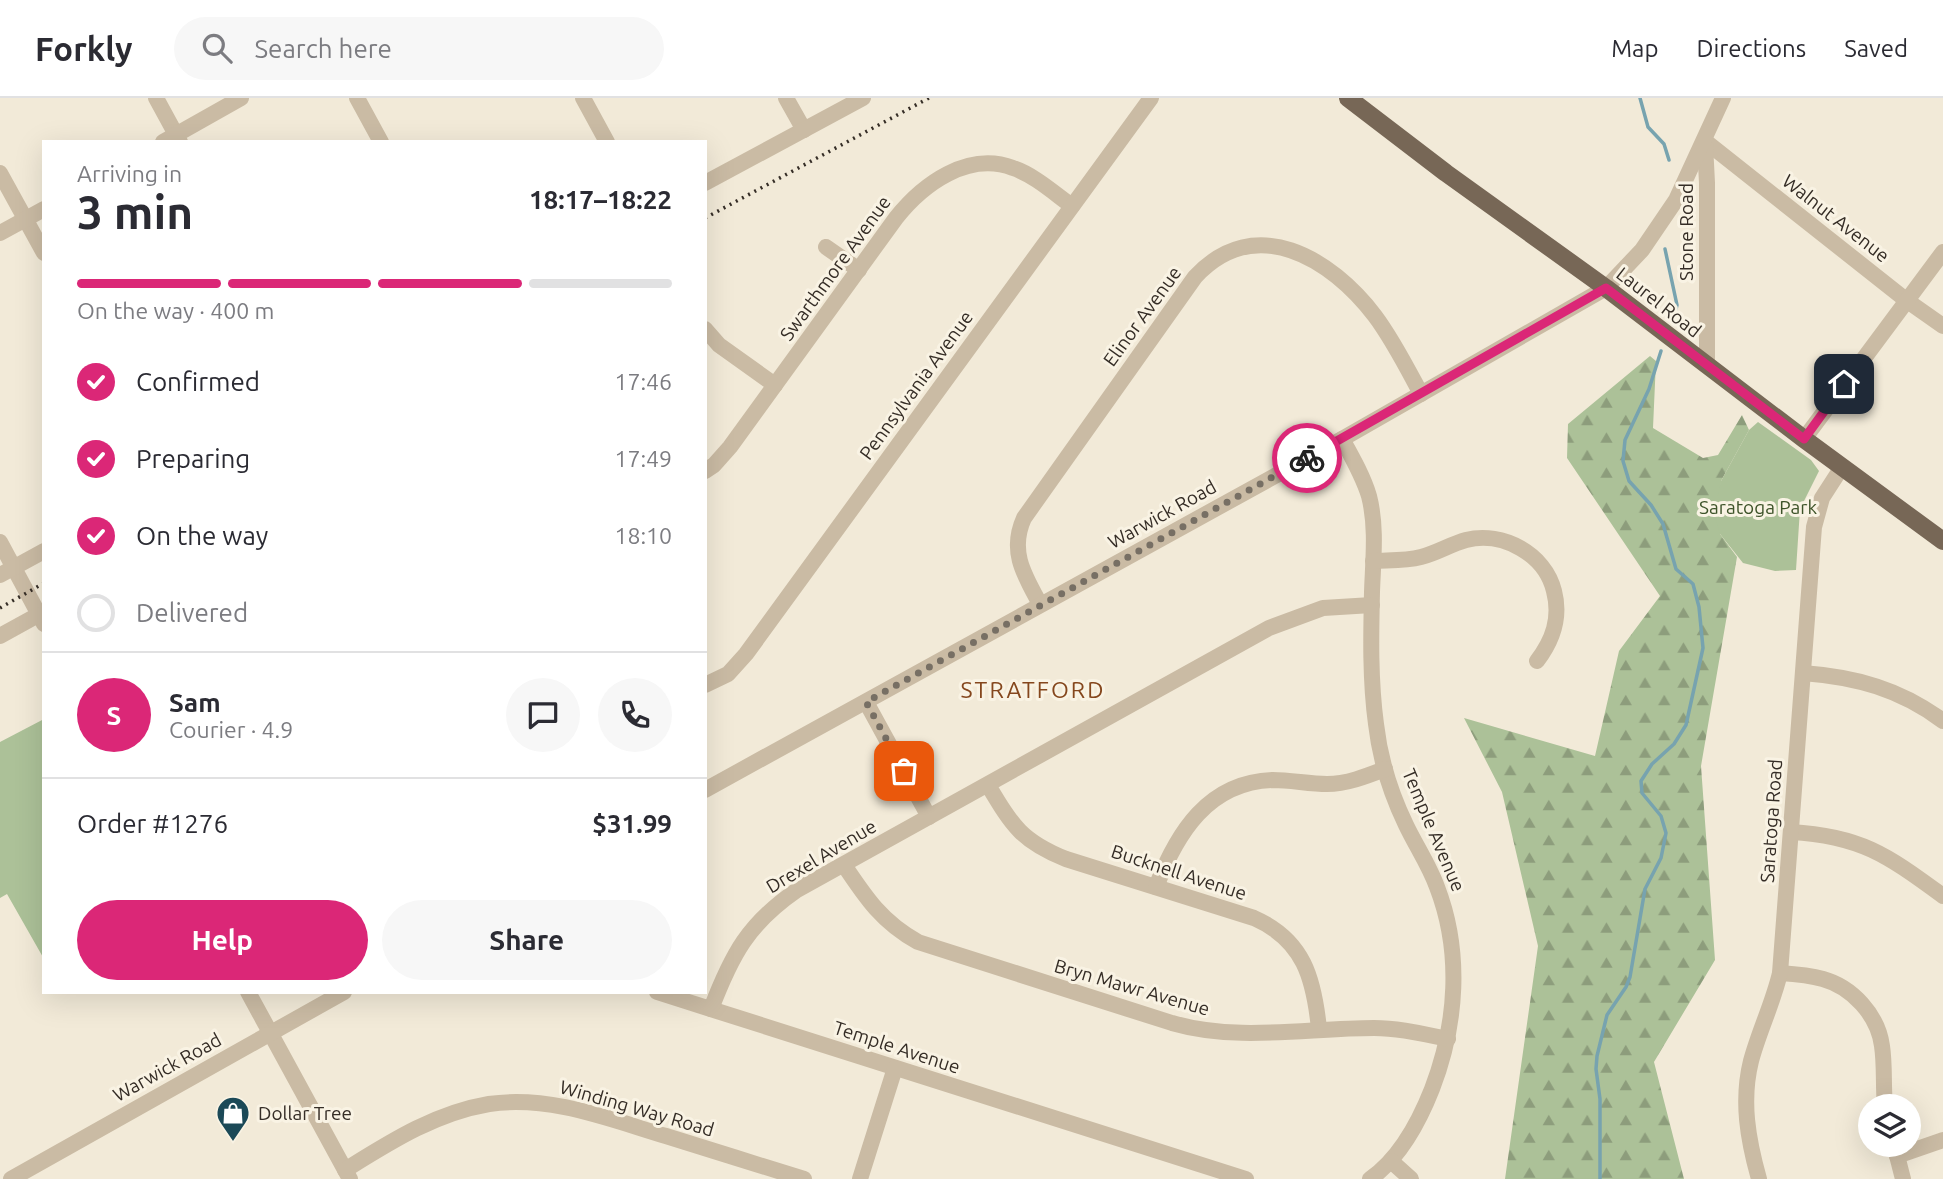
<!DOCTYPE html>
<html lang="en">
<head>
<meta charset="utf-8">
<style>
  body { margin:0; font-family:Ubuntu,sans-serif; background:#f7f7f7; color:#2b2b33; height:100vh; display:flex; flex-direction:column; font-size:26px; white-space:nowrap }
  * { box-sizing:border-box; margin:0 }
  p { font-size:23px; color:#7c7c81 }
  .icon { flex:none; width:38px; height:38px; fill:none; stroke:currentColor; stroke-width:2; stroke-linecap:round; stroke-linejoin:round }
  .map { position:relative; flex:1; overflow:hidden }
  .details { position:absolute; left:42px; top:42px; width:665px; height:854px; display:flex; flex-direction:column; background:#fff; border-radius:0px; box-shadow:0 7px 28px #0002 }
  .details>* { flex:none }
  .tools { position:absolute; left:1858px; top:996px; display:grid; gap:14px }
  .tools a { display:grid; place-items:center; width:63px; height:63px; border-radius:50%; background:#fff; box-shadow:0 7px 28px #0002; font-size:35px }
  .pin { position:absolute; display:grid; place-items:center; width:60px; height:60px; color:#fff; margin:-30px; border-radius:14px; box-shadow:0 4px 10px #0006 }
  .courier { position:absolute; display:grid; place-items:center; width:70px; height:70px; margin:-35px; border:5px solid #db2777; border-radius:50%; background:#fff; color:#222; box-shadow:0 2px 9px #0007 }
  .overview em { font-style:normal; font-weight:700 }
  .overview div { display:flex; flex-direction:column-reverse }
  .overview { display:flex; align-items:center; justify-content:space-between; height:119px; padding:0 35px }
  h1 { font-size:46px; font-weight:700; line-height:52px }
  .bar { display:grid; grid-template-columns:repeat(4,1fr); gap:10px 7px; align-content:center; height:84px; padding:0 35px }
  .bar i { height:9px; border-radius:5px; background:#e1e1e2 }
  .bar .on { background:#db2777 }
  .bar p { grid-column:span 4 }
  .line { display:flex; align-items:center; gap:18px; padding:0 35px; border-top:2px solid #e1e1e2 }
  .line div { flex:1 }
  .round { display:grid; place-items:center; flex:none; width:74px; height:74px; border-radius:37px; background:#f7f7f7 }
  ol { padding:0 35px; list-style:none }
  li { display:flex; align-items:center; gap:21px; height:77px }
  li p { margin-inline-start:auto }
  li .icon { padding:7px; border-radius:50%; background:#db2777; color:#fff; stroke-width:4 }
  li:last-child { color:#7c7c81 }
  li i { width:38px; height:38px; border:4px solid #e1e1e2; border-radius:50% }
  .cta { display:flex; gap:14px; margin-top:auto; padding:14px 35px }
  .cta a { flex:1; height:80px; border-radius:42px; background:#db2777; color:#fff; font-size:28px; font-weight:700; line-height:80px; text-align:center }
  .cta a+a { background:#f7f7f7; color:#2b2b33 }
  header { display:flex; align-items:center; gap:42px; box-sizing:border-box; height:98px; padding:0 35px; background:#fff; border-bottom:2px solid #e1e1e2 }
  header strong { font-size:33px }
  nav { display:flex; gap:38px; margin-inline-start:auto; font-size:24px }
  .search { width:490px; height:63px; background:#f7f7f7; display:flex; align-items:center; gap:18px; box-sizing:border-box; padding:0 24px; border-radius:38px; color:#7c7c81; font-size:26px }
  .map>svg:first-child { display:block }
</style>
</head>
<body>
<header>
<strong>Forkly</strong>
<div class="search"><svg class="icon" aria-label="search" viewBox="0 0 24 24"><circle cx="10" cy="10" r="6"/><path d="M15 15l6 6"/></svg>Search here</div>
<nav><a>Map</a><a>Directions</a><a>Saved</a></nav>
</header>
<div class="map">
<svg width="1943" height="1081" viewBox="0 0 1943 1081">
  <defs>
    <pattern id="forest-firs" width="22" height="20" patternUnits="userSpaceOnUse" patternTransform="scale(1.75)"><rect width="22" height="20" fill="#acc198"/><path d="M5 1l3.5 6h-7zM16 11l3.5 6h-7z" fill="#8d9d7c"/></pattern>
  </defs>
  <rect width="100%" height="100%" fill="#f2ead8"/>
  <!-- forest -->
  <path fill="url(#forest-firs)" d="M1650,258L1656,263L1653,330L1703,360L1718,357L1742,317L1749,332L1721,383L1720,436L1737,459L1701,668L1715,862L1654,964L1684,1081H1505L1538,848L1502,694L1464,620L1595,658L1619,553L1660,498L1567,360L1568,326Z"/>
  <!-- park -->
  <g fill="#acc198">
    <path d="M1758,324L1811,362L1819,373L1800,411L1796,472L1775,473L1743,465L1720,436L1714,416L1721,383L1749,332Z"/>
    <path d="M44,621V861L7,796L0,800V644Z"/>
  </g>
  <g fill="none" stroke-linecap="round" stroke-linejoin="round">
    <!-- stream -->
    <g stroke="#77a3af" stroke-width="3.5">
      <path d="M1640,0L1648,29L1664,46L1669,62"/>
      <path d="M1665,151L1677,207L1674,219"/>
      <path d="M1600,1081V1001L1596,971L1597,958L1607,917L1626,889L1630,879L1645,791L1661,760L1666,735L1661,718L1642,695L1641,683L1652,666L1674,646L1686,627L1703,550L1699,509L1693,486L1676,471L1663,426L1651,407L1629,383L1623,363L1625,342L1649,291L1661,253"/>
    </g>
    <!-- minor -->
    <g stroke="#cabba4" stroke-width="16">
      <path d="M156,0L180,44"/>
      <path d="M357,0L381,44"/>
      <path d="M583,0L607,44"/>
      <path d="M786,0L804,32"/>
      <path d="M1705,43L1906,202L1943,228"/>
      <path d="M163,44L241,0"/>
      <path d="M1705,46L1707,85V267"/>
      <path d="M0,75L44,155"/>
      <path d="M705,85L863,0"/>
      <path d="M0,135L44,111"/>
      <path d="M826,149L859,172"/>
      <path d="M705,231L719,247L775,287"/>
      <path d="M1342,341C1352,359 1363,378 1369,398C1377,429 1373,463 1372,494C1371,537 1370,582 1376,626C1380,661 1391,696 1406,727C1416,748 1429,767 1437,789C1462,854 1457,926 1432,991C1419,1024 1400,1060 1370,1081"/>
      <path d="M1804,341L1943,154"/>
      <path d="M705,373L714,367L730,349L896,120C923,86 968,53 1013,70C1034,77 1054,95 1072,108"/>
      <path d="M0,444L44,526"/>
      <path d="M1373,463C1389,462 1405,463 1421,459C1437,455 1451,446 1466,442C1503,433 1545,456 1554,493C1561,520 1553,542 1537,563"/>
      <path d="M0,477L44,453"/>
      <path d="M1040,506C1024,477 1009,453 1024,420L1195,179C1255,114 1331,160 1375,218C1393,242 1407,270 1421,296"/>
      <path d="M0,538L38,517"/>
      <path d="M1803,575C1856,579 1900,591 1943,623"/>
      <path d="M705,587L728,576L746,556L1151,0"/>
      <path d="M866,604L929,719"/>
      <path d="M988,687C1012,727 1021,743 1066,761L1254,820C1304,842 1314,881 1319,931"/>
      <path d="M705,692L1342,341L1606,190L1642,152L1676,102L1723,0"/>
      <path d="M1791,734C1862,738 1888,758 1943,798"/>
      <path d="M844,767C866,800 882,824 918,844L1172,925C1238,944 1306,930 1374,930C1399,930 1423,936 1448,941"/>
      <path d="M1156,789C1177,735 1208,684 1273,682C1291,682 1309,686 1327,686C1347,686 1367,678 1385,671"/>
      <path d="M1780,875C1795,876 1809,877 1823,881C1852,889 1878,917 1882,948C1885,968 1883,988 1885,1008"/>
      <path d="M248,894L350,1081"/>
      <path d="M657,894L1246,1081"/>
      <path d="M711,911C732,856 748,826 797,792L1269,530L1323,510L1372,507"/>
      <path d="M1894,1046L1903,1081"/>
      <path d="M1897,1058L1943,1042"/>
      <path d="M1391,1063L1411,1081"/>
      <path d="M345,1072C390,1044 435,1015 489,1006C550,997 609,1021 666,1038C712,1052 758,1067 804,1081"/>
      <path d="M11,1081L344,894"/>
      <path d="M860,1081L895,970"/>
      <path d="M1759,1081C1748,1042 1741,1003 1751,963C1759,933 1773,905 1780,875L1814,429L1822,400L1842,369"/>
    </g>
    <!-- major -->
    <path stroke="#776756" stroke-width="18" d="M1348,0L1446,75L1606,190L1804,341L1943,443"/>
    <!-- rail -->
    <g stroke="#352d26" stroke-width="3.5" stroke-dasharray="2 5" stroke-linecap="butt">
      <path d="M705,120L929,0"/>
      <path d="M0,510L44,485"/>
    </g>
  </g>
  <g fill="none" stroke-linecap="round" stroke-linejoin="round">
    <!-- done -->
    <path stroke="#776f64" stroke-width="7" stroke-dasharray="0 12.6" d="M904,673L866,604L1307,360"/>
    <!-- route -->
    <path stroke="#db2777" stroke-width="9" d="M1307,360L1606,190L1804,341L1844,286"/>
  </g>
  <!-- icons -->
  <defs>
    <symbol id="shop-pin" viewBox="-11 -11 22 30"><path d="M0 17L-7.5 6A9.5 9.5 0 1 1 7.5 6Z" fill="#1b4957" stroke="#f9f3e4"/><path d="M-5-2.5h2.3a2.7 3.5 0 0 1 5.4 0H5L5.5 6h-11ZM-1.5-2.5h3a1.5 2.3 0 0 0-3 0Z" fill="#fff"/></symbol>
  </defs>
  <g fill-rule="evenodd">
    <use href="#shop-pin" x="214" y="996" width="38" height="52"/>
  </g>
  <g text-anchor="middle" stroke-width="6" stroke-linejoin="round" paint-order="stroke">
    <!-- street labels -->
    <g font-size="19" fill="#352d26" stroke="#f9f3e4">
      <text transform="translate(1836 120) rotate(38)" y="7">Walnut Avenue</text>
      <text transform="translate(1686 134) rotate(-90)" y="7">Stone Road</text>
      <text transform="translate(835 170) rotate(-54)" y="7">Swarthmore Avenue</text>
      <text transform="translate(1659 204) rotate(38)" y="7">Laurel Road</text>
      <text transform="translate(1142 218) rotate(-54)" y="7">Elinor Avenue</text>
      <text transform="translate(916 287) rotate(-54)" y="7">Pennsylvania Avenue</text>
      <text transform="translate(1162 416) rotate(-29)" y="7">Warwick Road</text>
      <text transform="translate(1771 723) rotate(-86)" y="7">Saratoga Road</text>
      <text transform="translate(1434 732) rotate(67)" y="7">Temple Avenue</text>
      <text transform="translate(821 758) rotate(-31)" y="7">Drexel Avenue</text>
      <text transform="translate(1179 774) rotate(18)" y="7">Bucknell Avenue</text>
      <text transform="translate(1132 889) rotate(16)" y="7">Bryn Mawr Avenue</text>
      <text transform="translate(897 949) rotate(18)" y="7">Temple Avenue</text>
      <text transform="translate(167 969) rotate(-29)" y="7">Warwick Road</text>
      <text transform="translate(637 1010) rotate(16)" y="7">Winding Way Road</text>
    </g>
    <!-- park labels -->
    <g font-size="19" fill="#3d5329" stroke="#f9f3e4">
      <text x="1758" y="416">Saratoga Park</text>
    </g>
    <!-- poi labels -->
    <g font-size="19" fill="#352d26" stroke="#f9f3e4" text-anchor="start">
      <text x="258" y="1022">Dollar Tree</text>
    </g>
    <!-- quarter labels -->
    <g font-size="23" letter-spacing="2" fill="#85471d" stroke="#f9f3e4">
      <text x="1033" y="600">STRATFORD</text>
    </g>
  </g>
</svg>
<div class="tools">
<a><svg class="icon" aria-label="layers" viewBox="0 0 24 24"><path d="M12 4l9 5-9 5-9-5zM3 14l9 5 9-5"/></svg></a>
</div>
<div class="pin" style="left:904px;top:673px;background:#ea580c"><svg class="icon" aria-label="bag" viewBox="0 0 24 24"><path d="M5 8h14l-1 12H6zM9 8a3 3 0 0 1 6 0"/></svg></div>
<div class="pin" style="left:1844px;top:286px;background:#1f2937"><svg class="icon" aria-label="home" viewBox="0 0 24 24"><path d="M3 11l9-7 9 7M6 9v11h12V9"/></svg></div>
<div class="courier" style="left:1307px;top:360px"><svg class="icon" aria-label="bike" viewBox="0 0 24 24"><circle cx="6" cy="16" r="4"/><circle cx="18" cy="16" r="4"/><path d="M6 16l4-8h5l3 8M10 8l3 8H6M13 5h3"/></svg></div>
<section class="details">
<div class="overview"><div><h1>3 min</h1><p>Arriving in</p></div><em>18:17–18:22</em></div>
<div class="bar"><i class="on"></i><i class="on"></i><i class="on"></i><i></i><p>On the way · 400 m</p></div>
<ol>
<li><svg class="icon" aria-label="check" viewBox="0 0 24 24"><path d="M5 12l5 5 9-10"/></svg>Confirmed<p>17:46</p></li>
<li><svg class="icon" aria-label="check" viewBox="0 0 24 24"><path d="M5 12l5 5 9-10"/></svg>Preparing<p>17:49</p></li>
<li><svg class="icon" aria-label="check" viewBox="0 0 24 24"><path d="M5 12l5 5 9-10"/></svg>On the way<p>18:10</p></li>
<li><i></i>Delivered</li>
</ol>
<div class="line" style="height:126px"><b class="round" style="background:#db2777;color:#fff">S</b><div><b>Sam</b><p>Courier · 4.9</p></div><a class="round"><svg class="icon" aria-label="chat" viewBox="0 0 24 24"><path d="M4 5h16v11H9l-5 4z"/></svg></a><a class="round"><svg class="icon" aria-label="phone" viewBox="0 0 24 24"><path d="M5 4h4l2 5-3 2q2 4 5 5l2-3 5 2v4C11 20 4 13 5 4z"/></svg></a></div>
<div class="line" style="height:91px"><div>Order #1276</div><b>$31.99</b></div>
<div class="cta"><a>Help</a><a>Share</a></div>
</section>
</div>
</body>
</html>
